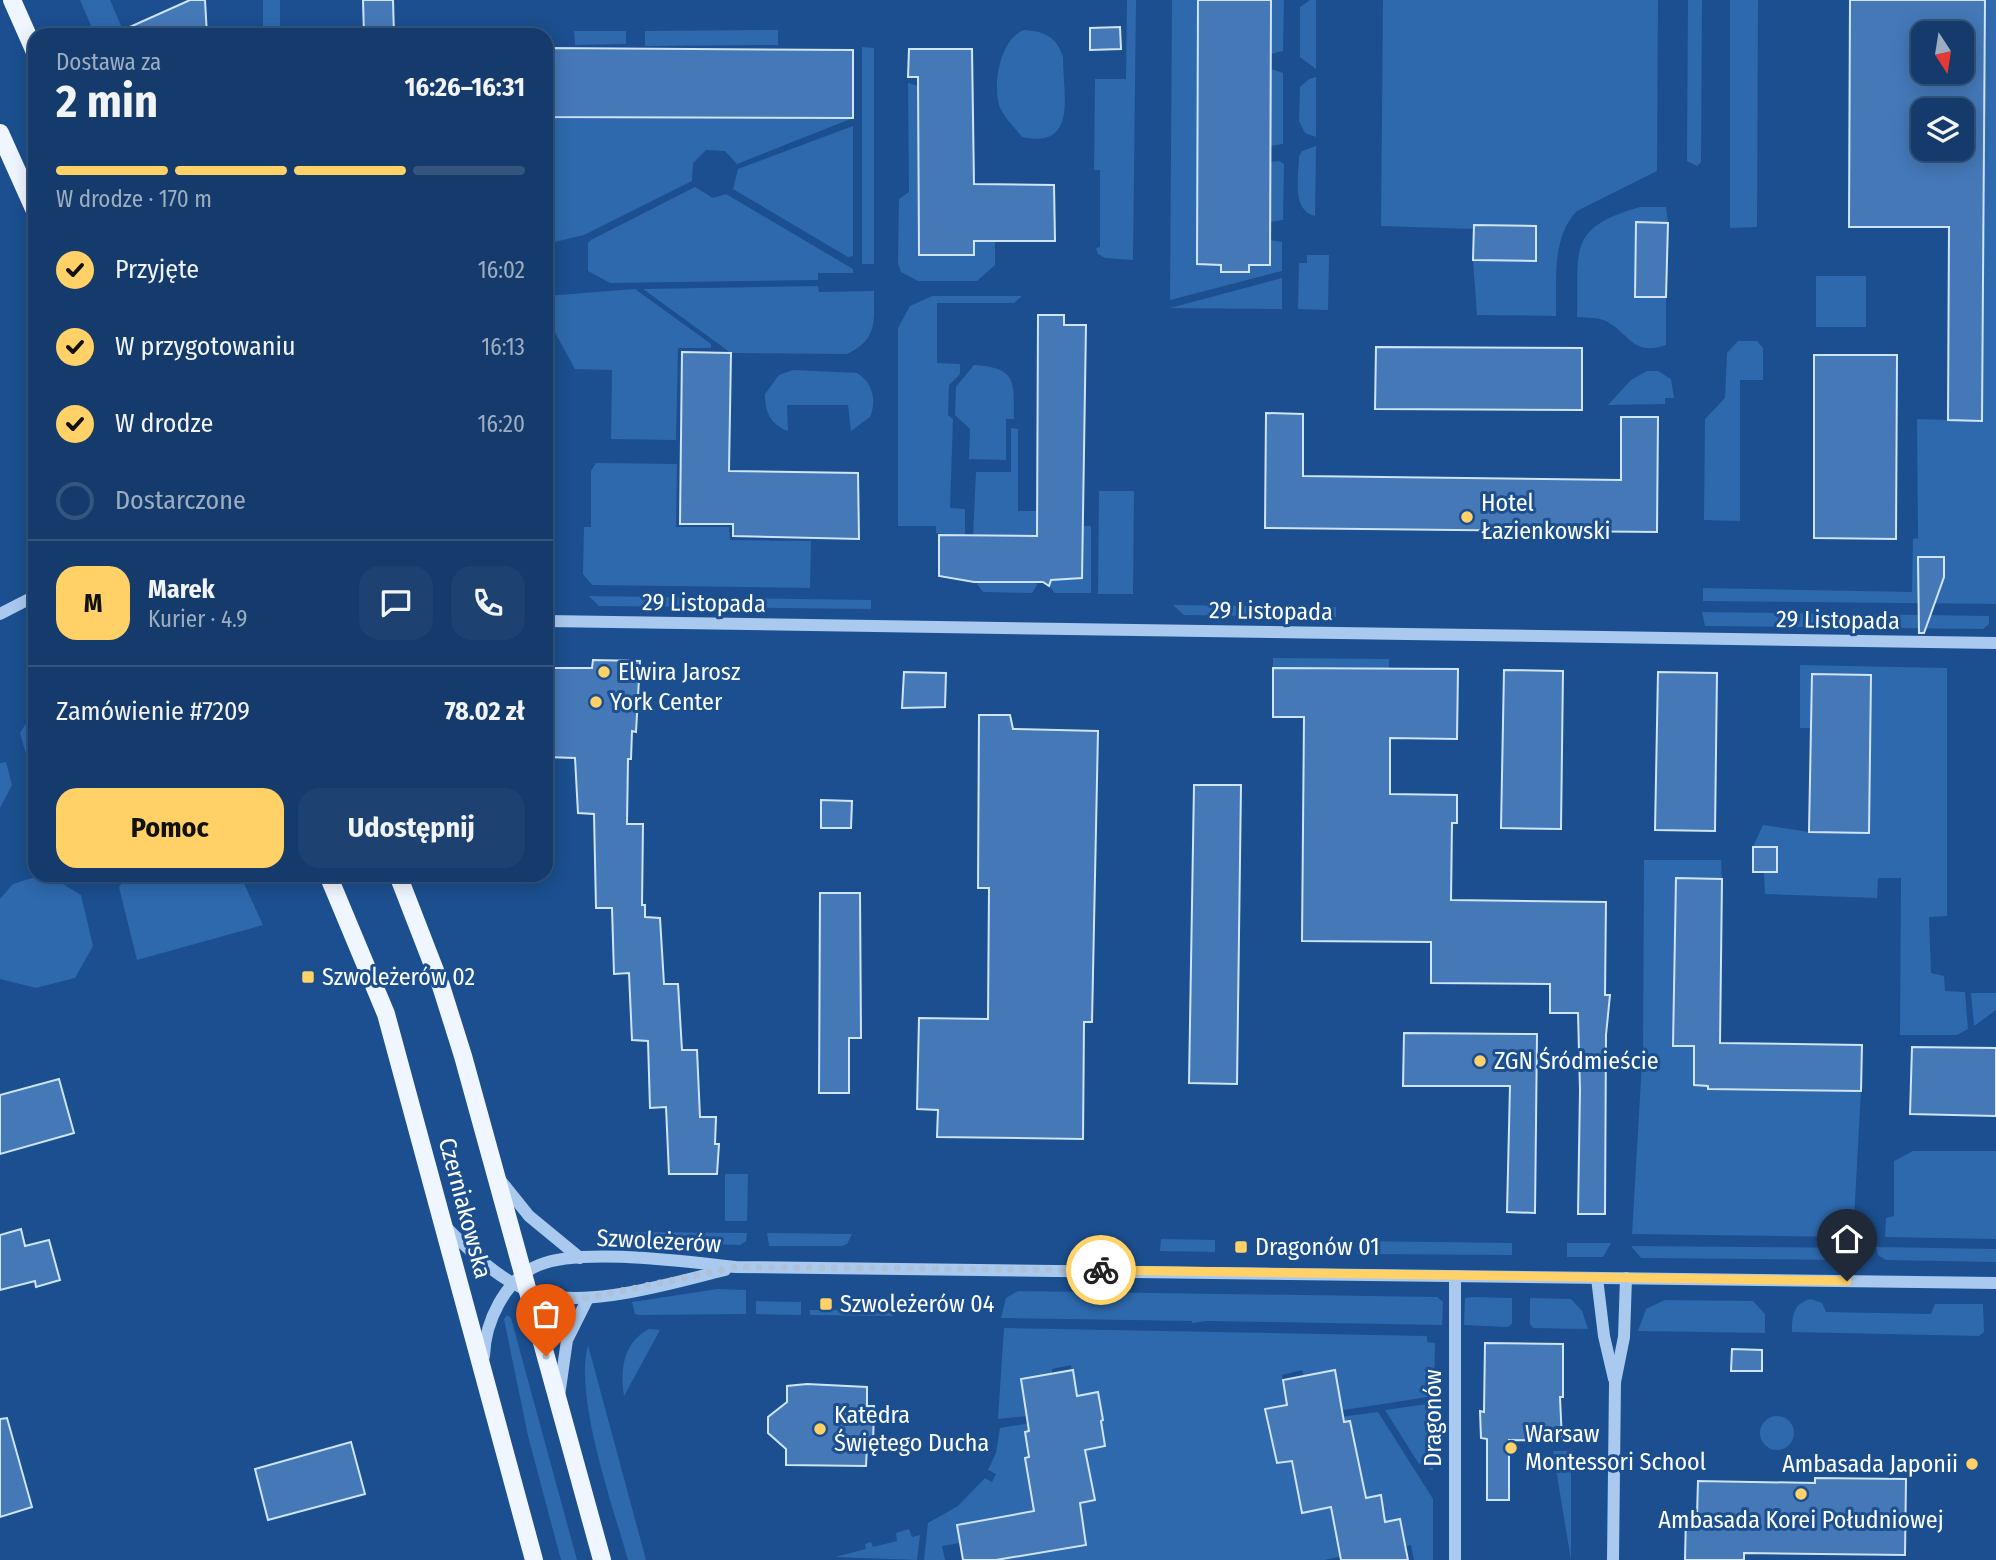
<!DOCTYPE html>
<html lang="pl">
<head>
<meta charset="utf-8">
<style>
  body { margin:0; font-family:"Fira Sans Condensed",sans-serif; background:#1d4271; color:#f1f3f6; height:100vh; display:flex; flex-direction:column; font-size:26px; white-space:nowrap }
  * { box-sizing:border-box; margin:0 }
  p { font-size:23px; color:#9dadc1 }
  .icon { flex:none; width:38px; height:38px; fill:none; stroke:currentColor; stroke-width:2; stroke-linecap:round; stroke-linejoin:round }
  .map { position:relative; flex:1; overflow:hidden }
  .side { position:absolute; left:28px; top:28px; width:525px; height:854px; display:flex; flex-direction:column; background:#143b6b; border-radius:21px; box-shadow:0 4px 18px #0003,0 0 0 2px #33557e }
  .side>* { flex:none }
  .needle { width:46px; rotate:168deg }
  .controls { position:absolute; left:1911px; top:21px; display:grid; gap:14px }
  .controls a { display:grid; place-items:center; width:63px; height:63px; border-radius:14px; background:#143b6b; box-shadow:0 4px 18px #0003,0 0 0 2px #33557e; font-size:35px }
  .pin { position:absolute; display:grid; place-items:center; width:60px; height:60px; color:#fff; margin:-72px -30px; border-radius:50% 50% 50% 0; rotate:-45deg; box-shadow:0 0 7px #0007 }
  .pin .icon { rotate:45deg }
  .courier { position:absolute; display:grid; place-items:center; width:70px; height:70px; margin:-35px; border:5px solid #ffd166; border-radius:50%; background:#fff; color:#222; box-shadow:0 2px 9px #0007 }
  .headline em { font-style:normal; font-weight:700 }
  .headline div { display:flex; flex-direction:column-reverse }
  .headline { display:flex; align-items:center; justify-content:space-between; height:119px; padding:0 28px }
  h1 { font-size:46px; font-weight:700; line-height:52px }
  .bar { display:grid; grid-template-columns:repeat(4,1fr); gap:10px 7px; align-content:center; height:84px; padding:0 28px }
  .bar i { height:9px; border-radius:5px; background:#33557e }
  .bar .current { background:#ffd166 }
  .bar p { grid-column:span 4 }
  .line { display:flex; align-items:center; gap:18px; padding:0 28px; border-top:2px solid #33557e }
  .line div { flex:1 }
  .round { display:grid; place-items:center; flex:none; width:74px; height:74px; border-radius:21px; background:#1d4271 }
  ol { padding:0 28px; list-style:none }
  li { display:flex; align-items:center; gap:21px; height:77px }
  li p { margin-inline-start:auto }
  li .icon { padding:7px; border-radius:50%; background:#ffd166; color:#111; stroke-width:4 }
  li:last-child { color:#9dadc1 }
  li i { width:38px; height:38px; border:4px solid #33557e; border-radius:50% }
  .action { display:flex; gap:14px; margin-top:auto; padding:14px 28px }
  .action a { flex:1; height:80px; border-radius:21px; background:#ffd166; color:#111; font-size:28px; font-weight:700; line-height:80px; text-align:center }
  .action a+a { background:#1d4271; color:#f1f3f6 }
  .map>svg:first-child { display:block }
</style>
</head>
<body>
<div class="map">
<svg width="1996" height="1560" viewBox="0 0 1996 1560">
  <rect width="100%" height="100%" fill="#1b4f8f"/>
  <!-- green -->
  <g fill="#2e69ad">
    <path d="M80,0H110L125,35H95Z"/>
    <rect x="263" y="0" width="17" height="35"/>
    <path d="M1127,0H1136L1133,260L1105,258L1098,254L1096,248L1100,247V170H1094L1095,79H1126Z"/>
    <path d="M1172,0H1198L1197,264L1221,265V272H1249V265H1270V240L1282,242V271L1170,300Z"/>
    <path d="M1271,0H1284L1283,51L1271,54Z"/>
    <path d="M1310,0H1316V69L1300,57V7Z"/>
    <path d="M1383,0H1658L1657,171L1577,211C1551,238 1557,280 1556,316L1477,315L1473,260L1535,261L1474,225V229L1381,226Z"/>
    <path d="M1688,0H1702L1701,162L1697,166L1687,161Z"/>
    <path d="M1730,0H1758L1757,227L1730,228Z"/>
    <path d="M1951,0H1996V604L1703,601V588L1912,592L1913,539L1918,538L1917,419L1948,420L1950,149H1962V110H1950V72H1962V33H1950Z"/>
    <path d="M778,30V45L645,46V31Z"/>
    <path d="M1024,30C1044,31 1057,37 1063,57C1063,95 1078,149 1022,137C1015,128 1002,115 999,105C993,83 1000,39 1024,30Z"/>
    <path d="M574,31H626V44L575,45Z"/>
    <path d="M862,47L874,48V264H862Z"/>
    <path d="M1271,69L1283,73V144L1270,146Z"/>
    <path d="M1316,77V137L1305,133L1299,121L1300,87L1309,79Z"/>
    <path d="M908,83L919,86L974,255V241H995V265L977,281H918L901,272L898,263L899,199L909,192Z"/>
    <path d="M548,115L589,117L853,118L737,164L725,151L706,150L693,163L692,181L584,235L546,244Z"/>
    <path d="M853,126V256L848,257L733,189L738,169Z"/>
    <path d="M1316,146L1315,216C1291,210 1299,176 1299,156L1302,151Z"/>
    <path d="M1279,161L1284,164L1283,220L1270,222V162Z"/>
    <path d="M695,187L713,198L726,194L853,269V273H818V280L610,283L588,271V243L591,240Z"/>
    <path d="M1640,207H1666L1668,223H1636L1635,296L1666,297V345C1633,357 1629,333 1606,321C1597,317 1587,318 1577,317C1579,250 1566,228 1640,207Z"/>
    <path d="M1307,255H1329L1328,310L1298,309L1299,263H1307Z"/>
    <rect x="1816" y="276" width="50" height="51"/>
    <path d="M1282,278V309L1170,308Z"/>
    <path d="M818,286L819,292L874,291C874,322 878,339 847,354L731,353L643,289Z"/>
    <path d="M635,289L711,344V348H678L676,440L611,439L612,370L575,369L546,316V296Z"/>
    <path d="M932,296H1022L1014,303H937V363L960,364V374L949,385L948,415L953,419L950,508L965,509V536L936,533V526H898V328L910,306Z"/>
    <path d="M1738,341H1757L1763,348V380H1740V521L1704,520L1705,419L1725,398L1727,353Z"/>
    <path d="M974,365C1017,368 1014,381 1014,419H1006V460L969,459L970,429L955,415L956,387Z"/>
    <path d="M793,370L857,373C873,383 877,401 870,417L851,431L848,405H787L788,431C770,424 765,412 765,394L779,375Z"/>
    <path d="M1647,371H1658L1671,379L1674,398H1665V404L1608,405L1631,380Z"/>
    <path d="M1011,428L1018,429V511H1037V536H973L976,472H1011Z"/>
    <path d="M596,463L677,464L676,527H729L730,540L811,541L810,588L592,585L583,574L584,527H591V471Z"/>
    <path d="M1099,491H1134L1133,594H1098Z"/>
    <path d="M1062,526H1091V593H1055L1049,586L1051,580L1082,577V558Z"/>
    <path d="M980,579L991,582L1035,580L1037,585L1032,593L983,592L977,584Z"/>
    <path d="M589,596L871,600V609L599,606Z"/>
    <path d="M1173,605L1336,607V617L1184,615Z"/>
    <path d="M1702,612L1989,616V624L1983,629L1705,626Z"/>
    <path d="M1273,658L1389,659V669L1273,668Z"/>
    <path d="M1800,665L1947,668V916L1929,917L1931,973L1944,976L1945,991L1965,992L1968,1029L1957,1035H1900L1901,878H1878L1877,898L1765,894L1764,872H1753V847L1763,825L1809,832L1869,833L1871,675L1812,674L1811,728H1800Z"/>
    <path d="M35,709V756L26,754L20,733Z"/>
    <path d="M6,762L12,785L0,808V763Z"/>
    <path d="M1644,860H1721L1722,879L1676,878L1673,1045L1694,1046V1085L1708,1086V1089L1861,1091L1853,1237L1632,1234L1643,1045Z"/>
    <path d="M42,875H48L81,895L93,946L75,978L36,988L0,979V899L13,884Z"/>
    <path d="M128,875H240L263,925L137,960L119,887Z"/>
    <path d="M1971,993H1996V1010L1974,1026Z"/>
    <path d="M1913,1151H1996V1239L1885,1237L1886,1218L1894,1216V1161Z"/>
    <path d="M725,1174H748L747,1221H725Z"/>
    <path d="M621,1232L747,1233L746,1241L740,1245L631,1242L620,1239Z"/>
    <path d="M767,1233L852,1234L847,1244L842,1246H769Z"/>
    <path d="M1161,1239L1215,1240V1252L1160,1251Z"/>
    <path d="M1358,1241L1512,1243V1255L1357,1254Z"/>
    <path d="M1567,1243H1611L1603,1257H1567Z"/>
    <path d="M1631,1246L1856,1248L1852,1259L1845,1260L1641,1258Z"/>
    <path d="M1876,1247L1996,1249V1262L1886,1260L1878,1255Z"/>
    <path d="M718,1289L746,1290V1314L639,1315L635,1314L632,1302Z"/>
    <path d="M1018,1291L1437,1297L1443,1302L1442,1325L1207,1321L1192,1323V1321L1001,1318L1006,1298Z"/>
    <path d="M1472,1297L1512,1298V1324L1508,1327L1464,1325L1465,1298Z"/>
    <path d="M1530,1298L1571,1299L1582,1311L1588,1329L1533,1328L1530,1324Z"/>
    <path d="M1811,1299L1822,1303L1826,1312L1931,1314L1935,1304H1983L1984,1332L1979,1336L1792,1332C1792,1316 1793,1303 1811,1299Z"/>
    <path d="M1665,1300L1753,1301L1765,1314V1333L1638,1331L1646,1309Z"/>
    <path d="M756,1301L801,1302V1315L756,1314Z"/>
    <path d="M843,1302L894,1303L893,1316L810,1315V1310H843Z"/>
    <path d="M507,1315L511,1318L577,1560H561L528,1436L504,1319Z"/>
    <path d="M1004,1328L1427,1336V1342L1435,1343L1434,1396L1318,1414L1316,1405L1340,1400L1335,1371L1304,1376L1302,1370L1282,1375L1287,1405L1265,1409L1277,1463L1314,1457L1296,1483L1302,1512L1331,1507L1358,1553L1324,1560H996L1086,1545L1077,1504L1094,1500L1090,1473L1069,1477L1103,1420L1098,1393L1077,1396L1071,1365L1052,1369V1374L1021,1379L1025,1407L1058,1402L1048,1414L998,1419Z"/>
    <path d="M649,1329L660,1330L624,1396C620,1369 623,1343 649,1329Z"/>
    <path d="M588,1345L646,1560H628C613,1506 574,1398 588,1345Z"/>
    <path d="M1434,1403L1433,1470H1430L1424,1461L1419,1464L1385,1410Z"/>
    <path d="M1378,1412L1433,1499V1560H1414L1411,1545L1405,1546L1400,1519L1385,1522L1381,1495L1349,1501L1362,1475L1350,1421L1333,1423L1332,1418Z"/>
    <circle cx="1777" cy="1433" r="17"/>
    <path d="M1043,1421L1044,1429L1025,1432L1030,1485L1042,1483L1036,1511L957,1525L960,1543L942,1546L945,1560H924L928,1523L958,1506L985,1478L992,1482L996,1474L988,1470L996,1453L1000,1428Z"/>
    <path d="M1553,1451H1567L1571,1455V1560Z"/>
    <path d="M909,1529L912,1537L920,1535L917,1560L835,1557L866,1549L865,1544L871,1542L873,1547L897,1541L896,1533Z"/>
  </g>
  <!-- building -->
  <g fill="#4478b7" stroke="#cfe3fa" stroke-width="2" fill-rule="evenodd">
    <path d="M190,0H205L207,35H112Z"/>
    <path d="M363,0H393L394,35H364Z"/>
    <path d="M1198,0H1271L1270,265H1249V272H1221V265L1197,264Z"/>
    <path d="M1850,0H1985L1982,421L1948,420L1949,227H1849ZM1923,33H1962V72H1923ZM1923,110H1962V149H1923Z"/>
    <path d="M1120,27L1121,49L1090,50V28Z"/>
    <path d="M546,48L853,50V118L546,117Z"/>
    <path d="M909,49H972L974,184L1054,185L1055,241H974V255H919L918,77H908Z"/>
    <path d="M1636,222L1668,223L1666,297H1635Z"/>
    <path d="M1474,225L1536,226V261L1473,260Z"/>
    <path d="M1038,315H1064V325H1086L1082,578L1051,580L1049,586L1043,582H974L939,576V535L1037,536Z"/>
    <path d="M1376,347L1582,348V410L1375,409Z"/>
    <path d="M682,352L731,353L729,471L858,473L859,539L733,536V524H680Z"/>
    <path d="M1814,355H1897L1896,539L1814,538Z"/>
    <path d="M1266,413L1303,414V476L1621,480V417H1658L1657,532L1265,528Z"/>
    <path d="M1918,557H1944V577L1924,633H1919Z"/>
    <path d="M593,660L640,661L636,732L632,731L631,759H628L627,824H643L642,905H645V917L660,918L664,984H678L682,1050H697L700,1117H716L715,1144H719L717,1174H669L666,1107L650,1108L648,1041L632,1040L629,973L614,974L612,908H596L594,814L578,813L575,758L547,757L549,694H546V668H592Z"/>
    <path d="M1273,668L1458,669L1457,739L1390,738V794L1457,795V823H1452L1451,900L1606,902L1605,995H1610L1606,1035L1605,1214H1578L1580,1090L1578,1013H1550V984L1431,983V942L1302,941L1304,717H1273Z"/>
    <path d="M1504,670L1563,671L1561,829L1501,828Z"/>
    <path d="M904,672L946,673L945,707L902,708Z"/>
    <path d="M1658,672L1717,673L1715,831L1655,830Z"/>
    <path d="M1812,674L1871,675L1869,833L1809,832Z"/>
    <path d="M979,715H1010L1013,729L1098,731L1092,1022H1084L1083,1139L937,1137L938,1110L917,1109L919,1018L988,1019L989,888H978Z"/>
    <path d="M1194,785H1241L1237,1084L1189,1083Z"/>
    <path d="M821,800L852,801L851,828H821Z"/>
    <rect x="1753" y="847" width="24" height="25"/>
    <path d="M1676,878L1722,879L1720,1043L1862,1045L1861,1091L1708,1089V1086L1694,1085V1046H1673Z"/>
    <path d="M820,893H860L861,1038H849V1093H819Z"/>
    <path d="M1404,1033L1537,1034L1535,1213L1507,1212L1510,1086H1403Z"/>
    <path d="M1912,1047L1996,1048V1116L1910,1114Z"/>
    <path d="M59,1079L74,1133L0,1154V1095Z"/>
    <path d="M21,1229L25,1246L49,1240L60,1280L36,1287L35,1281L0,1290V1235Z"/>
    <path d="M1485,1343L1563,1344V1397H1560L1562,1441L1509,1440V1500H1487V1439L1481,1438L1480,1411L1484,1412Z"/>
    <path d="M1732,1349L1762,1350V1371H1731Z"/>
    <path d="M1073,1370L1077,1396L1098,1392L1103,1420L1101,1421L1105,1446L1085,1450L1095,1500L1080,1503L1086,1545L996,1560H963L957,1525L1034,1511L1025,1458L1029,1457L1025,1432L1029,1431L1021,1379Z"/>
    <path d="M1335,1370L1344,1422L1350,1421L1366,1498L1381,1495L1385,1522L1400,1519L1408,1560H1341L1331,1507L1302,1513L1292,1461L1277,1463L1265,1409L1287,1405L1283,1380Z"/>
    <path d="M807,1384L867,1387V1406H874L873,1446H867L866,1466L786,1465V1449L768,1433V1417L787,1402V1386Z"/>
    <path d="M7,1418L32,1507L0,1517V1419Z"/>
    <path d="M351,1442L365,1494L268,1520L255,1469Z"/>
    <path d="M1815,1478L1906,1479L1905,1555L1744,1553V1560H1685L1686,1516H1697L1698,1481L1815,1483Z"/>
  </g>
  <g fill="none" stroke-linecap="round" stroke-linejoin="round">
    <!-- minor -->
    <g stroke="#a9c9ee" stroke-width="12">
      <path d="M0,614L35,596"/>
      <path d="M546,621L1996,643"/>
      <path d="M500,1180L529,1216L580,1258"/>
      <path d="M445,1226C469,1250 497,1279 530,1291C582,1311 671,1283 725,1270"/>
      <path d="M1597,1278L1604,1336L1614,1379"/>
      <path d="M484,1356C485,1322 505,1279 539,1265C581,1247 688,1262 736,1267L1996,1283"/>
      <path d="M559,1396L567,1340L588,1298"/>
      <path d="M1455,1560V1276"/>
      <path d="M1613,1560L1615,1382L1624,1337L1626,1278"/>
    </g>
    <!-- major -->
    <g stroke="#f0f6ff" stroke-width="18">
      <path d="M12,0L35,52"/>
      <path d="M0,133L35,211"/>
      <path d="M328,875L386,1014L534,1560"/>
      <path d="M398,875L441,986L463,1056L602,1560"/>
    </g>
  </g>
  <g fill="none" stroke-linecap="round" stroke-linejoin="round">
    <!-- done -->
    <path stroke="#afc1d8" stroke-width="7" stroke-dasharray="0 12.6" d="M546,1356L528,1291L549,1297L588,1298L736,1267L1101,1270"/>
    <!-- route -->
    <path stroke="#ffd166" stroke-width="9" d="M1101,1270L1847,1281"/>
  </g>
  <!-- markers -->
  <g fill="#ffd166" stroke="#1b4f8f" stroke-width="2.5">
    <circle cx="1467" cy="517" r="7"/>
    <circle cx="604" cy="672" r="7"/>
    <circle cx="596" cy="702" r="7"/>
    <rect x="301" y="970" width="14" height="14" rx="3.5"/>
    <circle cx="1480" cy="1061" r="7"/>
    <rect x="1234" y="1240" width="14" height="14" rx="3.5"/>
    <rect x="819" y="1297" width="14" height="14" rx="3.5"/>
    <circle cx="820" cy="1429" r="7"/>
    <circle cx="1511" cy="1448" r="7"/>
    <circle cx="1972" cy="1464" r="7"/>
    <circle cx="1801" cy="1494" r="7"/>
  </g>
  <g text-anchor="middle" stroke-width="6" stroke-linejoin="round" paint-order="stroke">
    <!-- poi labels -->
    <g font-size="24" fill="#fff" stroke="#1b4f8f" text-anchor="start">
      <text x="1481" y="511">Hotel<tspan x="1481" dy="28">Łazienkowski</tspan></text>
      <text x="618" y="680">Elwira Jarosz</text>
      <text x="610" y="710">York Center</text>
      <text x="322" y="985">Szwoleżerów 02</text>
      <text x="1494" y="1069">ZGN Śródmieście</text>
      <text x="1255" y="1255">Dragonów 01</text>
      <text x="840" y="1312">Szwoleżerów 04</text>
      <text x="834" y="1423">Katedra<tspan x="834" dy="28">Świętego Ducha</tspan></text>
      <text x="1525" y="1442">Warsaw<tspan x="1525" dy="28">Montessori School</tspan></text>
      <text x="1958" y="1472" text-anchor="end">Ambasada Japonii</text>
      <text x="1801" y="1528" text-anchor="middle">Ambasada Korei Południowej</text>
    </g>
    <!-- street labels -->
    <g font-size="24" fill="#fff" stroke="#1b4f8f">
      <text transform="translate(704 603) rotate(1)" y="8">29 Listopada</text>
      <text transform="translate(1271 611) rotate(1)" y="8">29 Listopada</text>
      <text transform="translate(1838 620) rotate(1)" y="8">29 Listopada</text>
      <text transform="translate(465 1208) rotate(75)" y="8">Czerniakowska</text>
      <text transform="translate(659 1241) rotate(3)" y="8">Szwoleżerów</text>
      <text transform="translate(1433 1418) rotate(-90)" y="8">Dragonów</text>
    </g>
  </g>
</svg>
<div class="controls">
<a><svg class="needle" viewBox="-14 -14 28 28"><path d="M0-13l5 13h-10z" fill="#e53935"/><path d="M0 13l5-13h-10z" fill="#9dadc1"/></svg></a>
<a><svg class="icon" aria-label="layers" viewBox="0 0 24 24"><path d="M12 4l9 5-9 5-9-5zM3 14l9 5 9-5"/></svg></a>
</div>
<div class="pin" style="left:546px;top:1356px;background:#ea580c"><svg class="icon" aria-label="bag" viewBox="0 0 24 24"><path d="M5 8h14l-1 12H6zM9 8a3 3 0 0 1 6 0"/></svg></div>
<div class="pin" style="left:1847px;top:1281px;background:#1f2937"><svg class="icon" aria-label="home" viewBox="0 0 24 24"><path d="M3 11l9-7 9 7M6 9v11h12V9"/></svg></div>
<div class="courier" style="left:1101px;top:1270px"><svg class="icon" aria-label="bike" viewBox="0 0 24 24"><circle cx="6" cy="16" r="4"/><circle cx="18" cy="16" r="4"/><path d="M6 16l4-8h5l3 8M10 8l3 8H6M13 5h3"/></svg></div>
<section class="side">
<div class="headline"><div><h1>2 min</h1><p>Dostawa za</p></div><em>16:26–16:31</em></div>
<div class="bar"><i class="current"></i><i class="current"></i><i class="current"></i><i></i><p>W drodze · 170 m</p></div>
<ol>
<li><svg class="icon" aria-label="check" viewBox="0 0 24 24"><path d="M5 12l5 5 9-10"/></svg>Przyjęte<p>16:02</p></li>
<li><svg class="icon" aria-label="check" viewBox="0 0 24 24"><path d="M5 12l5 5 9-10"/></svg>W przygotowaniu<p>16:13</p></li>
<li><svg class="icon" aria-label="check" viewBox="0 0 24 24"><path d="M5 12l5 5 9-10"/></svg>W drodze<p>16:20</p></li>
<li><i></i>Dostarczone</li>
</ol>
<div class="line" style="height:126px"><b class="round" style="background:#ffd166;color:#111">M</b><div><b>Marek</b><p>Kurier · 4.9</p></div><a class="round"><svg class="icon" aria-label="chat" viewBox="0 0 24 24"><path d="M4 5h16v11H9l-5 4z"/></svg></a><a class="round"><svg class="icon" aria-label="phone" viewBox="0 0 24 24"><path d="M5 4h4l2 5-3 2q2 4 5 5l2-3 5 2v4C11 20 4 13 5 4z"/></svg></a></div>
<div class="line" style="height:91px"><div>Zamówienie #7209</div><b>78.02 zł</b></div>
<div class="action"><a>Pomoc</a><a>Udostępnij</a></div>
</section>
</div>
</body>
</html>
